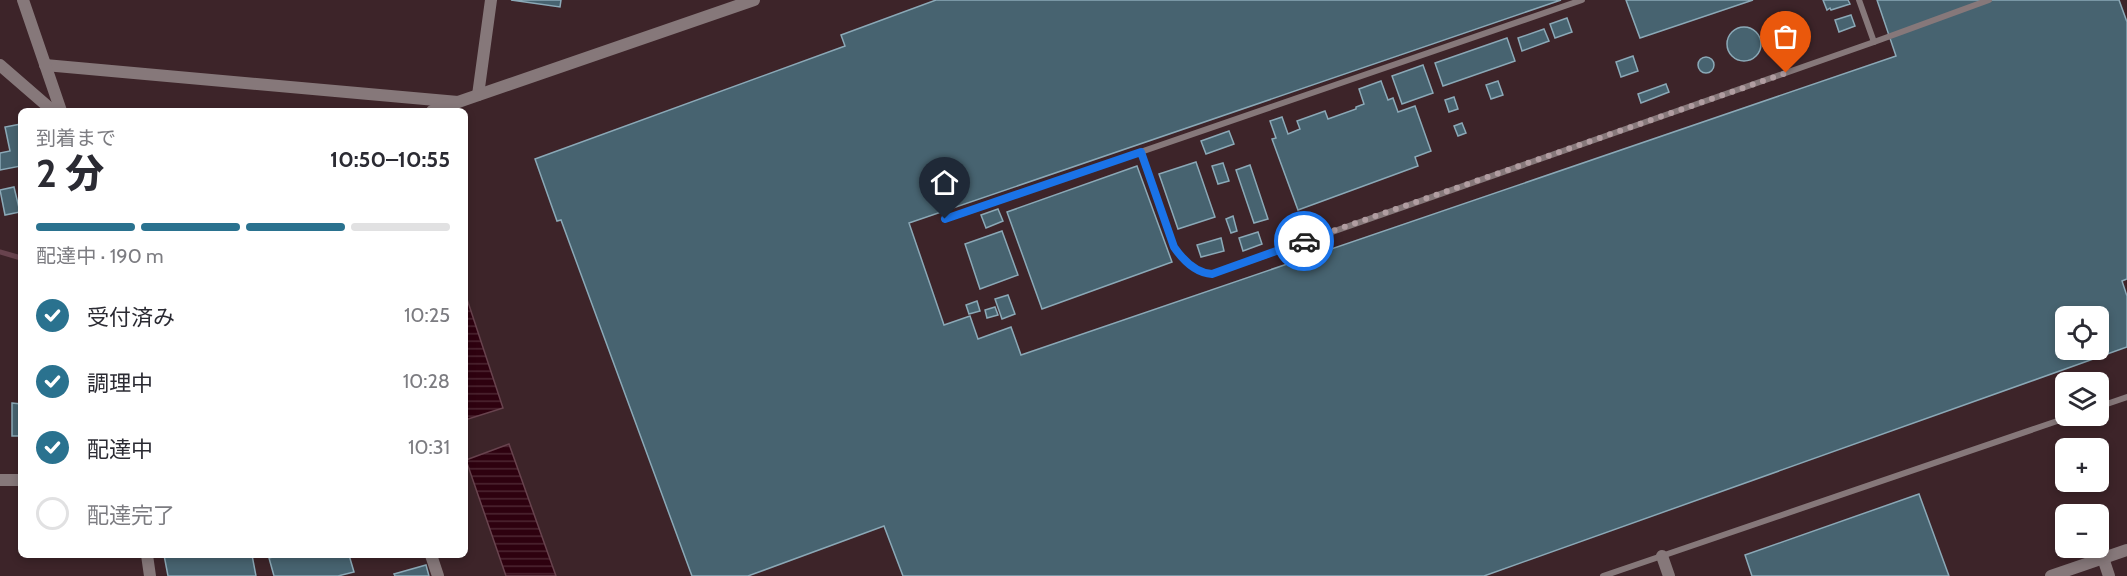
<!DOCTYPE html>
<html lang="ja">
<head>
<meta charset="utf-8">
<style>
  body { margin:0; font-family:Cabin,"Noto Sans JP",sans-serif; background:#f7f7f7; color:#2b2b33; height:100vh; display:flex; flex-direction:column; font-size:22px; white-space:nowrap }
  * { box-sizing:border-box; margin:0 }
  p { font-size:20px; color:#7c7c81 }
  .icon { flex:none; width:33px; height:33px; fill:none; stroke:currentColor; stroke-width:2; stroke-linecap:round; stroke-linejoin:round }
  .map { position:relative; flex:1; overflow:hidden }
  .details { position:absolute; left:18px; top:108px; width:450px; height:450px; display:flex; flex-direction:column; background:#fff; border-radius:9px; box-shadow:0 3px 9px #0003 }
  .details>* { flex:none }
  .tools { position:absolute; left:2055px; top:306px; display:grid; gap:12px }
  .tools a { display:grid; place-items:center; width:54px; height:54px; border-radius:9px; background:#fff; box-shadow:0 3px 9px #0003; font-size:30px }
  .pin { position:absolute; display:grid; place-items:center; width:51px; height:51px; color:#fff; margin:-62px -26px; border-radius:50% 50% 50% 0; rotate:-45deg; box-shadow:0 0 6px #0007 }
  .pin .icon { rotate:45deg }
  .courier { position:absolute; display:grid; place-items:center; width:60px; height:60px; margin:-30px; border:4px solid #1a73e8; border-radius:50%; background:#fff; color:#222; box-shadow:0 2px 8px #0007 }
  .head em { font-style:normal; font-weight:800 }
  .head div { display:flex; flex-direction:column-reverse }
  .head { display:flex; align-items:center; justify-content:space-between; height:102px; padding:0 18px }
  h1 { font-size:39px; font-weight:800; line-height:45px }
  .bar { display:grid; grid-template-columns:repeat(4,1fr); gap:9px 6px; align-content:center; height:72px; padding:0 18px }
  .bar i { height:8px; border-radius:4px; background:#e1e1e2 }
  .bar .current { background:#2a728f }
  .bar p { grid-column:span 4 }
  ol { padding:0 18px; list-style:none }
  li { display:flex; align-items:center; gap:18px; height:66px }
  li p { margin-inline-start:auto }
  li .icon { padding:6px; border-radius:50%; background:#2a728f; color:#fff; stroke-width:4 }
  li:last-child { color:#7c7c81 }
  li i { width:33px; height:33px; border:3px solid #e1e1e2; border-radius:50% }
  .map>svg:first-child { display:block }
</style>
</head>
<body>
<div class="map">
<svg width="2127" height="576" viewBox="0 0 2127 576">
  <defs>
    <pattern id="water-rules" width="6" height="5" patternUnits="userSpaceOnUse" patternTransform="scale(1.5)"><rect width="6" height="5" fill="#2e010f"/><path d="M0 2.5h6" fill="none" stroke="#4d2632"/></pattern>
  </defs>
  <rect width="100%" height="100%" fill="#3d2429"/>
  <!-- water -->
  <g fill="url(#water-rules)" stroke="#68434e" stroke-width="1.5">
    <path d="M465,293L503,408L465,420Z"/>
    <path d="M509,444L556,576H506L466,460Z"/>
  </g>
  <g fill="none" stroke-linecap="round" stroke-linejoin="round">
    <!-- stream -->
    <path stroke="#68434e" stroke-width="5" d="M0,252L21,258"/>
  </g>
  <!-- building -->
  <g fill="#476370" stroke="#8ba9b7" stroke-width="1.5" fill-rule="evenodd">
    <path d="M511,0H561L560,7Z"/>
    <path d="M936,0H1561L909,223L944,325L970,316L978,339L1011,327L1021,355L1896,56L1877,0H2119L2127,22V279L2122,281L2127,296V347L1484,576H903L884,526L748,576H692L561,220L557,221L535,159L845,46L841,35ZM2066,316H2098V350H2066Z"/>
    <path d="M1626,0H1753L1640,38Z"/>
    <path d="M1823,0H1848L1850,4L1831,10L1830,8L1827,10Z"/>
    <circle cx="1786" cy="28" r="16"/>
    <path d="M1851,15L1855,26L1839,32L1835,20Z"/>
    <path d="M1567,18L1572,32L1555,38L1550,24Z"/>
    <circle cx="1744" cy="44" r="17"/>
    <path d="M1544,29L1549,41L1522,51L1518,38Z"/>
    <path d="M1507,38L1515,61L1443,86L1435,63Z"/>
    <path d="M1633,56L1638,71L1621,77L1616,62Z"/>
    <circle cx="1706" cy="65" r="8"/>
    <path d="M1423,65L1433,93L1402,104L1392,76Z"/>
    <path d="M1381,81L1388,100L1393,98L1398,112L1415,106L1431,151L1415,157L1418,166L1298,210L1272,139L1276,138L1270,121L1282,117L1288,134L1300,129L1297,121L1325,111L1328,119L1356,109V107L1364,104L1359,89Z"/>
    <path d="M1498,81L1503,95L1491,99L1486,85Z"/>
    <path d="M1666,84L1669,92L1641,103L1638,94Z"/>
    <path d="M1454,97L1458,109L1449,112L1445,100Z"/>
    <path d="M1462,123L1466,133L1458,136L1454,126Z"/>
    <path d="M21,124V166L0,170V153L10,151L5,127Z"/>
    <path d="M1229,131L1234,144L1206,154L1201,141Z"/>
    <path d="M1196,162L1215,217L1178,229L1159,174Z"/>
    <path d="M1223,163L1229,181L1218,184L1212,166Z"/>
    <path d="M1250,165L1268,219L1254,223L1236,170Z"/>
    <path d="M1137,166L1172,262L1042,309L1007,212Z"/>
    <path d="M14,187L20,212L5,215L0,190Z"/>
    <path d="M998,209L1003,221L986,228L981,215Z"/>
    <path d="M1233,216L1237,231L1231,233L1226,219Z"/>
    <path d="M1002,231L1018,275L980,289L965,244Z"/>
    <path d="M1258,232L1262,244L1243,251L1239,238Z"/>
    <path d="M1221,238L1224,251L1201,257L1197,245Z"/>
    <path d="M1008,295L1015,314L1002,319L995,299Z"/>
    <path d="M977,301L980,311L969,314L966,305Z"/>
    <path d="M995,307L998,315L987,318L985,310Z"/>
    <path d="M12,403L21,404V436H12Z"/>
    <path d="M1919,494L1949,576H1752L1745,555Z"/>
    <path d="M164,555H252L256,576H168Z"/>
    <path d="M280,555H349L354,572L338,576H274L269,558Z"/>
    <path d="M426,565L429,576H395L394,574Z"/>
  </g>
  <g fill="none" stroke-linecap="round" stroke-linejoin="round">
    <!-- service -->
    <g stroke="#86787a" stroke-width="6">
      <path d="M1874,42L1989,0"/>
      <path d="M1141,152L1174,247C1183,260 1195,273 1212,274L1874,42L1859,0"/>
      <path d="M946,219L1582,0"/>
      <path d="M2098,407L2127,397"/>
      <path d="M1603,576L2072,416"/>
    </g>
    <!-- minor -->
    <g stroke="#86787a" stroke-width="12">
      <path d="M0,65L53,111"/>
      <path d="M45,65L458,102"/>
      <path d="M478,95L491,0"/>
      <path d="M432,111L754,0"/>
      <path d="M0,480H21"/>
      <path d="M431,555L438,576"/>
      <path d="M1662,556L1669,576"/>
      <path d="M2103,558L2109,576"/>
      <path d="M2051,576L2127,550"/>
    </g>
    <!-- tertiary -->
    <g stroke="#86787a" stroke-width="12">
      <path d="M23,0L61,111"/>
      <path d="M147,555L150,576"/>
    </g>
  </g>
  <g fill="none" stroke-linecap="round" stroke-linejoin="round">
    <!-- done -->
    <path stroke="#b19da1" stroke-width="6" stroke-dasharray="0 10.8" d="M1304,241L1786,73"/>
    <!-- route -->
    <path stroke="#1a73e8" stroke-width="8" d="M945,219L1141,152L1174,247C1183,260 1195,273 1212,274L1304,241"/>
  </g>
</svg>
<div class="tools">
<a><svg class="icon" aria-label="locate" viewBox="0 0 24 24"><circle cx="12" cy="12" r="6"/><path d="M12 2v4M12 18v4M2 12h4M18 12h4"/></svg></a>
<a><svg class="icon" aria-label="layers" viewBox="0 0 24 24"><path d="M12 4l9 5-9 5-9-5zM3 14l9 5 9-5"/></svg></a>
<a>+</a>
<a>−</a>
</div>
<div class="pin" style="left:1786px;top:73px;background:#ea580c"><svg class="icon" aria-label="bag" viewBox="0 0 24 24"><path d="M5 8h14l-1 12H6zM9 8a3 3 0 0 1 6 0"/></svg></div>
<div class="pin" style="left:945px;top:219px;background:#1f2937"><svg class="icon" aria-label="home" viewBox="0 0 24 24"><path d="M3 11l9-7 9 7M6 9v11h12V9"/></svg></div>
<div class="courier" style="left:1304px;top:241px"><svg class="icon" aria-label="car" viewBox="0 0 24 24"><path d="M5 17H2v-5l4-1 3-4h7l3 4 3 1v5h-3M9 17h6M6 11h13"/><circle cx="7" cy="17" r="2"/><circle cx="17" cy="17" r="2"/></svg></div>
<section class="details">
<div class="head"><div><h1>2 分</h1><p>到着まで</p></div><em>10:50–10:55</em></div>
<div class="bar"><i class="current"></i><i class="current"></i><i class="current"></i><i></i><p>配達中 · 190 m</p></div>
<ol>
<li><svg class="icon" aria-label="check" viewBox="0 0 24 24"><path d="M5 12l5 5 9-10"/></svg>受付済み<p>10:25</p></li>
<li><svg class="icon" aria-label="check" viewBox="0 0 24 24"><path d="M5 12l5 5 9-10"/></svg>調理中<p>10:28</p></li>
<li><svg class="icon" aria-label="check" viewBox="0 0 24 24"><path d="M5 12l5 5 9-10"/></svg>配達中<p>10:31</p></li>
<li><i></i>配達完了</li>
</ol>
</section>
</div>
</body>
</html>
